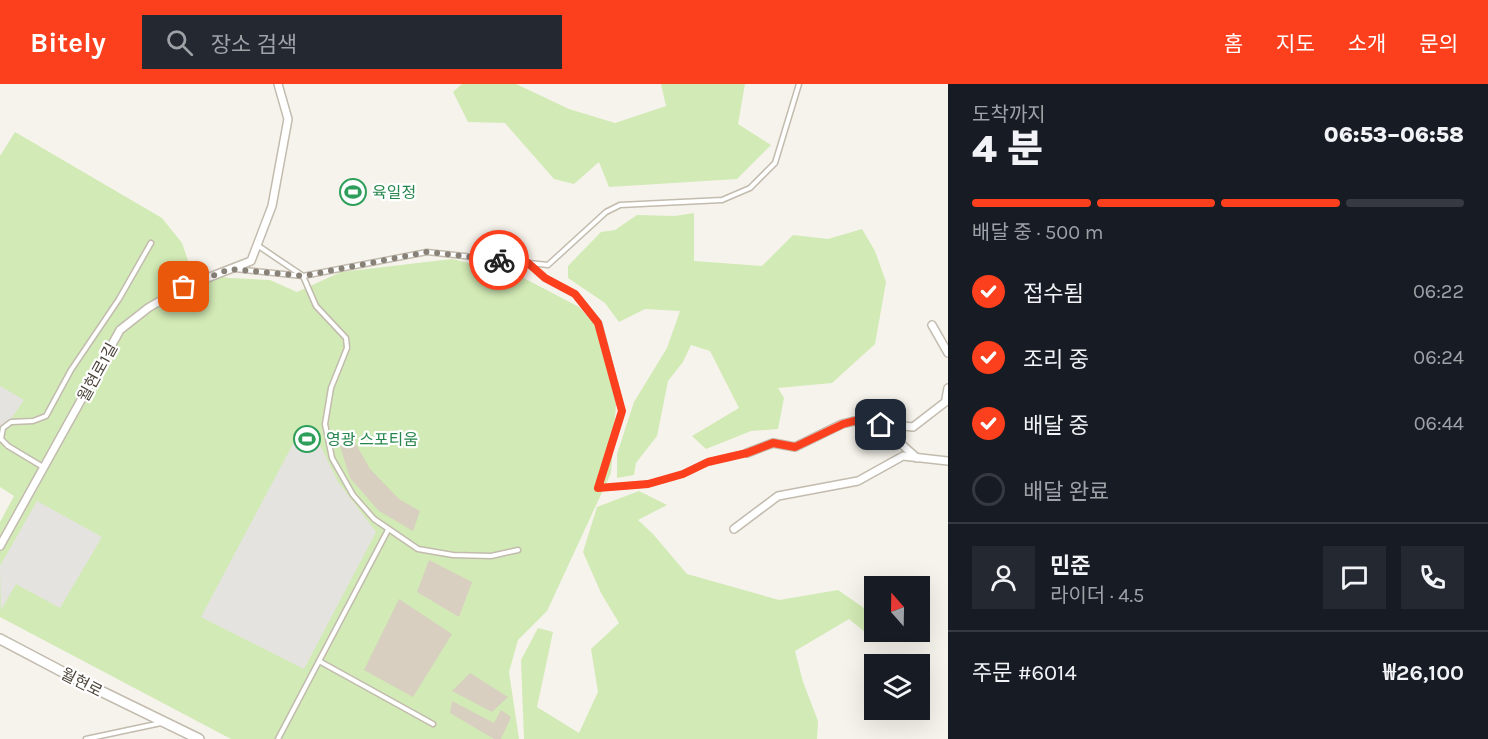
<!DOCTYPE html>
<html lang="ko">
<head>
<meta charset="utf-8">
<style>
  body { margin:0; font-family:Karla,"Noto Sans KR",sans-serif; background:#242831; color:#f1f3f6; height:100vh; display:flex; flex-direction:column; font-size:22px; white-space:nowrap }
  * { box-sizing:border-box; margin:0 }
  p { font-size:20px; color:#9ea1a6 }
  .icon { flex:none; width:33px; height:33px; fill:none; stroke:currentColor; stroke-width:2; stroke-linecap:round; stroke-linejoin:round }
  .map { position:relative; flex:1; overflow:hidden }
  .sheet { display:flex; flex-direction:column; background:#171b24; width:540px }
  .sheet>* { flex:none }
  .needle { width:39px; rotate:340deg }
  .controls { position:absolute; left:864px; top:492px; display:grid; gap:12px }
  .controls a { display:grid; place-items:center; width:66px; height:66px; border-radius:0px; background:#171b24; box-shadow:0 6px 24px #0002; font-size:30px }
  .pin { position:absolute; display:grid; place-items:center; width:51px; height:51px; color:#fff; margin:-26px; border-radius:12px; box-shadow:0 3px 9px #0006 }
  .courier { position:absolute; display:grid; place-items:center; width:60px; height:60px; margin:-30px; border:4px solid #fc3f1d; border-radius:50%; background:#fff; color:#222; box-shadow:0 2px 8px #0007 }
  .head em { font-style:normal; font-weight:800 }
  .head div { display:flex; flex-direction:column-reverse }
  .head { display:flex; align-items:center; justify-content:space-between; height:102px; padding:0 24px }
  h1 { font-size:39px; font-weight:800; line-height:45px }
  .bar { display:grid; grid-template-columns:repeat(4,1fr); gap:9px 6px; align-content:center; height:72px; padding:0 24px }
  .bar i { height:8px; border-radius:4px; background:#363941 }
  .bar .selected { background:#fc3f1d }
  .bar p { grid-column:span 4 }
  .line { display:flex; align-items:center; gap:15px; padding:0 24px; border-top:2px solid #363941 }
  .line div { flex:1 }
  .round { display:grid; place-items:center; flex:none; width:63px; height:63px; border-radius:0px; background:#242831 }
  ol { padding:0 24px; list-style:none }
  li { display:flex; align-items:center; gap:18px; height:66px }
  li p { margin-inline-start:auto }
  li .icon { padding:6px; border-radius:50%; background:#fc3f1d; color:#fff; stroke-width:4 }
  li:last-child { color:#9ea1a6 }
  li i { width:33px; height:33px; border:3px solid #363941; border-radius:50% }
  header { display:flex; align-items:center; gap:36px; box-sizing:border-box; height:84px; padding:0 30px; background:#fc3f1d; color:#fff }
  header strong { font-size:28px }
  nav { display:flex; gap:33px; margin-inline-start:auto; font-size:21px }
  .search { width:420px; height:54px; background:#242831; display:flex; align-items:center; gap:15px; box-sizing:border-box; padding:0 21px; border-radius:0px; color:#9ea1a6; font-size:22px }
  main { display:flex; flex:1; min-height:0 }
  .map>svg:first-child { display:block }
</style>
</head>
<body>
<header>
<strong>Bitely</strong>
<div class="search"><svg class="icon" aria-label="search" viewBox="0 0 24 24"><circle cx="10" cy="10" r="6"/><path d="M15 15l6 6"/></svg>장소 검색</div>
<nav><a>홈</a><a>지도</a><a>소개</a><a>문의</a></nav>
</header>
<main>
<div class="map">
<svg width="948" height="655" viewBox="0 0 948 655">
  <rect width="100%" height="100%" fill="#f6f3ec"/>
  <!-- green -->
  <g fill="#d2eab5">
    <path d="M462,0H516L569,25L615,39L666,22L661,0H745L738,40L771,61L737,95L609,103L599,78L574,100L554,95L505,39L468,38L453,8Z"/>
    <path d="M15,48L162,134L182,159L192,188L229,194L270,196L297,208L341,188L452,175L516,190L579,223L597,243L610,283L616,320L611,389L547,527L518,556L509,588L519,655H231L0,533V438L14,412L0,403V72Z"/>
    <path d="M694,129V177L762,182L793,151L828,155L862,145L875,167L886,198L875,260L832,299L778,304L784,314L778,345L751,347L706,365L692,352L739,324L710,267L691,261L683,278L668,297L657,352L636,379L634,391L617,394V370L634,318L667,264L680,227L645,225L619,238L605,219L568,194V182L601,148L615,146L637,131L675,132Z"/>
    <path d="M639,407L667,421L638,436L653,450L687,490L779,516L838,506L864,524L866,549L849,535L795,567L803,598L818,637L817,655H524L521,576L538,544L553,548L537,623L579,649L598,608L591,565L619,539L601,509L583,468L597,423Z"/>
  </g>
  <!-- parking -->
  <g fill="#e5e3e0">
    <path d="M0,302L24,316L0,351Z"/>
    <path d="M302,343L321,363L338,398L376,448L304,585L201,533Z"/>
    <path d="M37,417L102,453L60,524L16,500L1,526L0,482Z"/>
  </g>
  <!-- building -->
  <g fill="#d8cfc1">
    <path d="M349,348L370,385L399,415L420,427L413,447L379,427L350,394L338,356Z"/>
    <path d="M429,476L472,498L459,533L417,508Z"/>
    <path d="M399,515L452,550L413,613L364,586Z"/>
    <path d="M470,589L508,613L492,628L452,607Z"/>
    <path d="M452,617L494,639L501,626L511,633L501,655H494L450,629Z"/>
  </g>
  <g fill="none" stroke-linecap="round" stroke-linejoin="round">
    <defs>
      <g id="service">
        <path d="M257,161L303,192L316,222L346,254L347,264L331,304L325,340L332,374L353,411L374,435L418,465L453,471L491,472L518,466"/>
        <path d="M528,179L545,194L575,210L599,239L622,327L598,404L649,400L683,390L707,378L746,369"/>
        <path d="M235,185L303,192L427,168L548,181L606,128L620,121L722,116L750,104L775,79L799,0"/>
        <path d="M43,383L8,362L1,355L3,344L11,338L33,337L46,332L71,286L119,215L151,159"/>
        <path d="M319,577L433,640"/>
        <path d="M86,655L161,639"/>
        <path d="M278,655L388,446"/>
      </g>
      <g id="minor">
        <path d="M932,241L948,269"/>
        <path d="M946,315L948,304"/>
        <path d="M881,342L917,374"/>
        <path d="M747,369L773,359L795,363L842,340L854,337L913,343L948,316"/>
        <path d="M734,445L778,412L858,397L903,372L948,377"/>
        <path d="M0,462L120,246L148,224L184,203L251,177L272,122L288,35L278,0"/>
      </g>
      <path id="tertiary" d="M0,555L76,595L199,655"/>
    </defs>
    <!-- service casing -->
    <use href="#service" stroke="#c2bbae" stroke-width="7"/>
    <!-- minor casing -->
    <use href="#minor" stroke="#c2bbae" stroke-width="10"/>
    <!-- tertiary casing -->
    <use href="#tertiary" stroke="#c2bbae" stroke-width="12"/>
    <!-- service -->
    <use href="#service" stroke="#fff" stroke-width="4"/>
    <!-- minor -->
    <use href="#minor" stroke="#fff" stroke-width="7"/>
    <!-- tertiary -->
    <use href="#tertiary" stroke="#fff" stroke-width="9"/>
  </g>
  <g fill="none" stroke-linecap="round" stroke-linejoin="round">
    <!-- done -->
    <path stroke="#878178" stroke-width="6" stroke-dasharray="0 10.8" d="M184,203L230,185L303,192L427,168L499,176"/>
    <!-- route -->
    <path stroke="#fc3f1d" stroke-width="8" d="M499,176L528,179L545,194L575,210L598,239L622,327L598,404L648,400L683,390L708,378L747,369L773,359L795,363L843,340L854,337L881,341"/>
  </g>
  <!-- icons -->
  <defs>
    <symbol id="stadium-ring" viewBox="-11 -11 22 22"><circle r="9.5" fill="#fff" stroke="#2e9e5b" stroke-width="1.5"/><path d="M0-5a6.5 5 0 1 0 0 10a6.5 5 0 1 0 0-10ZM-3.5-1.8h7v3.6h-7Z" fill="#2e9e5b"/></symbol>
  </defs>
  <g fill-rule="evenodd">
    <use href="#stadium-ring" x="338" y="93" width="30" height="30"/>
    <use href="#stadium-ring" x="292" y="340" width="30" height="30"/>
  </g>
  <g text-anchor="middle" stroke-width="4.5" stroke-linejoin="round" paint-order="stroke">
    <!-- leisure labels -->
    <g font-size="16" fill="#27864d" stroke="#fff" text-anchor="start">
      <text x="372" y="114">육일정</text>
      <text x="326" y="361">영광 스포티움</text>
    </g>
    <!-- street labels -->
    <g font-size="16" fill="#4b4439" stroke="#fff">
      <text transform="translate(97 288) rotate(-61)" y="6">월현로1길</text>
      <text transform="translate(82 598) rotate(27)" y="6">월현로</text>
    </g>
  </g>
</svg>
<div class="controls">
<a><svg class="needle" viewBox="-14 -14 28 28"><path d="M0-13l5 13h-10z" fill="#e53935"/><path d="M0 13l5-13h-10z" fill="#9ea1a6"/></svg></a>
<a><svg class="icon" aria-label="layers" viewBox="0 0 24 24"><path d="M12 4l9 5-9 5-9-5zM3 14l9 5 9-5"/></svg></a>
</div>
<div class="pin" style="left:184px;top:203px;background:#ea580c"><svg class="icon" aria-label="bag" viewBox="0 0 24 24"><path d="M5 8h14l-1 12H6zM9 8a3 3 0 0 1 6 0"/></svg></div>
<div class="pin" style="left:881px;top:341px;background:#1f2937"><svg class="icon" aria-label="home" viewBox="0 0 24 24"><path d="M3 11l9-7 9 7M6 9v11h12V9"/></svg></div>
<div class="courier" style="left:499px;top:176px"><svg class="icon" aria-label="bike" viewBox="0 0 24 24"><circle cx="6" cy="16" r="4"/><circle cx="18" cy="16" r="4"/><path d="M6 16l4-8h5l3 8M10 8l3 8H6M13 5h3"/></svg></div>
</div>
<section class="sheet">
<div class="head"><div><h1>4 분</h1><p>도착까지</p></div><em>06:53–06:58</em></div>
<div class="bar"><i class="selected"></i><i class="selected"></i><i class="selected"></i><i></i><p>배달 중 · 500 m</p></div>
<ol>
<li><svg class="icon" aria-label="check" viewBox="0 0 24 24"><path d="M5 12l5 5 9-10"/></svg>접수됨<p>06:22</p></li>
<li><svg class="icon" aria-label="check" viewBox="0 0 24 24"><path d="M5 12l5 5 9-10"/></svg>조리 중<p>06:24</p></li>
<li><svg class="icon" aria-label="check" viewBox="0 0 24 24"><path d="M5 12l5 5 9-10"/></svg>배달 중<p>06:44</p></li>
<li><i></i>배달 완료</li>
</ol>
<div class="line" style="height:108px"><a class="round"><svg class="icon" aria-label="person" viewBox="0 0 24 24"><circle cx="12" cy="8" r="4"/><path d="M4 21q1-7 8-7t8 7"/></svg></a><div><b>민준</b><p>라이더 · 4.5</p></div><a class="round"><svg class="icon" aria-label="chat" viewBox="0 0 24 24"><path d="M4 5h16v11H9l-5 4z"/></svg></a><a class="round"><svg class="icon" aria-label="phone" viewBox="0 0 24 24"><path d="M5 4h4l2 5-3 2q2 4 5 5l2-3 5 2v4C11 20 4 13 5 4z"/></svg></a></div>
<div class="line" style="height:78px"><div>주문 #6014</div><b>₩26,100</b></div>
</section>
</main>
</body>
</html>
